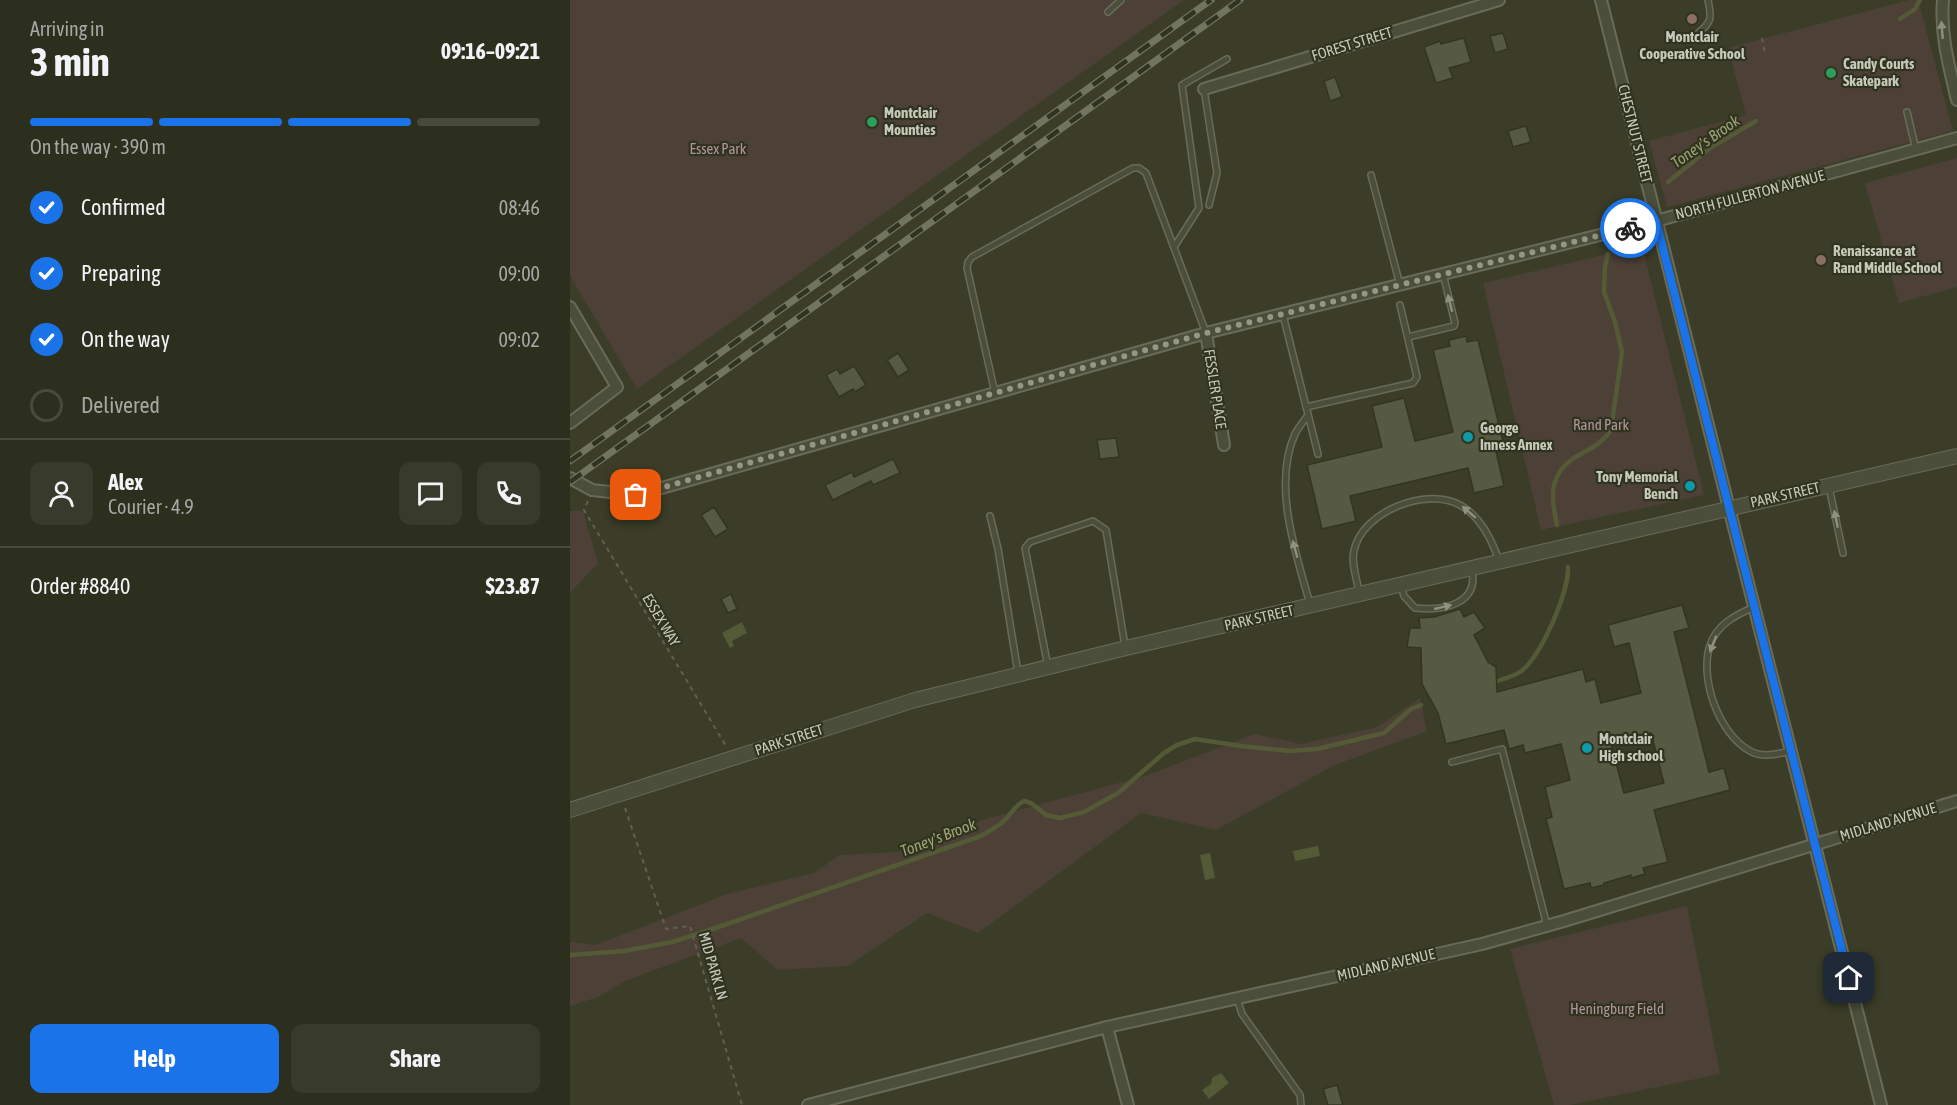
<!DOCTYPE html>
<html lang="en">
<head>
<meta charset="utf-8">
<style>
  body { margin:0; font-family:"Asap Condensed",sans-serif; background:#383a2b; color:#f1f3f6; height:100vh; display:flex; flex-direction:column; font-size:22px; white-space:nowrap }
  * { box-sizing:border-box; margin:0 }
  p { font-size:20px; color:#a6a8a4 }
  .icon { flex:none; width:33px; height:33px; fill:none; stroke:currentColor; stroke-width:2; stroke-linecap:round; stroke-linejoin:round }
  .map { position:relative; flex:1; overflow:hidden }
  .sheet { display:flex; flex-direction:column; background:#2c2e1e; width:570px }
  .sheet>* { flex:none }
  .pin { position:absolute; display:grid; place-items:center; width:51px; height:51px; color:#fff; margin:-26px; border-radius:12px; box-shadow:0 3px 9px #0006 }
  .courier { position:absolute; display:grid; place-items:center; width:60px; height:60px; margin:-30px; border:4px solid #1a73e8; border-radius:50%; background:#fff; color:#222; box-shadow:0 2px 8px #0007 }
  .head em { font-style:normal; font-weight:700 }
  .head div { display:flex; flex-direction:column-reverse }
  .head { display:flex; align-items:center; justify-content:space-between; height:102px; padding:0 30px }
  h1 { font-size:39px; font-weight:700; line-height:45px }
  .bar { display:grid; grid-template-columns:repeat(4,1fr); gap:9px 6px; align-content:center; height:72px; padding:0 30px }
  .bar i { height:8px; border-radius:4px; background:#484a3c }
  .bar .active { background:#1a73e8 }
  .bar p { grid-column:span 4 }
  .line { display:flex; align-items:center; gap:15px; padding:0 30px; border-top:2px solid #484a3c }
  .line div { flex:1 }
  .round { display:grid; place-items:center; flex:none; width:63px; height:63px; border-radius:12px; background:#383a2b }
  ol { padding:0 30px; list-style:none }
  li { display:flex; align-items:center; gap:18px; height:66px }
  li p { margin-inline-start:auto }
  li .icon { padding:6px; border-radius:50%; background:#1a73e8; color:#fff; stroke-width:4 }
  li:last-child { color:#a6a8a4 }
  li i { width:33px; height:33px; border:3px solid #484a3c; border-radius:50% }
  .primary-button { display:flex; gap:12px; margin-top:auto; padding:12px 30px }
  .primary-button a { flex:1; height:69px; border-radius:12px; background:#1a73e8; color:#fff; font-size:24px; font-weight:700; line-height:69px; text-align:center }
  .primary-button a+a { background:#383a2b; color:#f1f3f6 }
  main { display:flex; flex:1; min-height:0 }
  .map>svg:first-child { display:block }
</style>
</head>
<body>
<main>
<section class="sheet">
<div class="head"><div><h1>3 min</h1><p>Arriving in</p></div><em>09:16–09:21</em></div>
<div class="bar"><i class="active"></i><i class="active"></i><i class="active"></i><i></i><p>On the way · 390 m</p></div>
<ol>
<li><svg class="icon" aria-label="check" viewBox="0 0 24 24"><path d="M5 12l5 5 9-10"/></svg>Confirmed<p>08:46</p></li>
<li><svg class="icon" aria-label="check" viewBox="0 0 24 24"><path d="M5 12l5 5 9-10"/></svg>Preparing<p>09:00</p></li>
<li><svg class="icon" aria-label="check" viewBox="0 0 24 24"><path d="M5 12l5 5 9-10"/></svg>On the way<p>09:02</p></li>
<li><i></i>Delivered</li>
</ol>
<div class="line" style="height:108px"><a class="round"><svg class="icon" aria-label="person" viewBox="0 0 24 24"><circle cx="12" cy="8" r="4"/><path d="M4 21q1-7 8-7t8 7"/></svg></a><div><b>Alex</b><p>Courier · 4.9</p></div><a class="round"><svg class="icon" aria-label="chat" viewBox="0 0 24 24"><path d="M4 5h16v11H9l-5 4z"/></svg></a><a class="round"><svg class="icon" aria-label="phone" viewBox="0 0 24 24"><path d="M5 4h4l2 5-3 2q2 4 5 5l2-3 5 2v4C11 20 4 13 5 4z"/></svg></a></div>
<div class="line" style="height:78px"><div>Order #8840</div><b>$23.87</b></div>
<div class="primary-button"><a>Help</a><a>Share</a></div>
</section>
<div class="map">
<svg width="1387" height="1105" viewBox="0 0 1387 1105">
  <rect width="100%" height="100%" fill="#3b3d28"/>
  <!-- green -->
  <g fill="#4c4037">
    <path d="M0,0H614L67,389L0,276Z"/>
    <path d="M1339,0H1348L1383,131L1097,207L1079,141L1176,115L1158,48Z"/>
    <path d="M1387,158V287L1329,303L1295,183Z"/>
    <path d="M1072,246L1134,495L971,530L913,283Z"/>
    <path d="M0,511H13L28,563L0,593Z"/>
    <path d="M850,698L857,731L765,765L646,830L571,813L408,933L357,913L278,966L208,970L171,938L55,981L28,997L0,1006V942L26,945L157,894L244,873L269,855L342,851L374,842L412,820L575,776L685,734L731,744L807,727Z"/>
    <path d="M1117,906L1150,1074L1000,1105H984L940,949Z"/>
  </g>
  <!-- water -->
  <g fill="#555a36">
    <path d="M172,622L177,633L162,641L164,646L160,648L152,633Z"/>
    <path d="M748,846L750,856L725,861L723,851Z"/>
    <path d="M640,853L645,878L635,880L630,855Z"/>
    <path d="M651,1073L659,1083L639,1099L632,1090L641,1084L642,1078Z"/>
  </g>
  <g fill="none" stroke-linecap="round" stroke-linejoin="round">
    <!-- stream -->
    <g stroke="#555a36" stroke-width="4.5">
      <path d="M1330,19L1345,9L1350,0"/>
      <path d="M1098,182L1140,148L1186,121"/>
      <path d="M987,525C981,498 978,476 1004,458C1020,448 1030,446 1041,430L1052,352L1045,322L1034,292L1035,267L1038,254"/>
      <path d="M928,681C936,678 944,676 950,672C971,657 999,592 998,567"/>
      <path d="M0,955L54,951L102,942L137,931L411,836C420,831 429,826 436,819C442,812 446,805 454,801L461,803L476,815L490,818L514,812L548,793L594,753L607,745L625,739L671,746L720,751L747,749L814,733L841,709L851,705"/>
    </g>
  </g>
  <!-- building -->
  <g fill="#575a42" stroke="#323522" stroke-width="1.5" fill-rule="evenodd">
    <path d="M933,33L938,49L925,53L920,36Z"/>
    <path d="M894,38L901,62L879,68L883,78L866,83L854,47L870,41L871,44Z"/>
    <path d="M765,77L772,97L760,101L754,81Z"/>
    <path d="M956,126L961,142L943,147L938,131Z"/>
    <path d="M896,336L897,342L908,340L934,445L925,447L934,486L904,493L898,468L780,496L786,521L752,529L737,465L812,447L802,406L834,398L845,441L883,432L863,350L880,346L879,340Z"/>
    <path d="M328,353L339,370L328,377L317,360Z"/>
    <path d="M284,366L296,385L285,392L283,389L269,397L256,375L267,369L270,374Z"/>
    <path d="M546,438L549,457L530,459L527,440Z"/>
    <path d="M323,459L330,473L303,485L301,481L263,500L255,485L282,472L284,477Z"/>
    <path d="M144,507L158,529L145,537L131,515Z"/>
    <path d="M161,594L167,609L158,613L151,599Z"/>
    <path d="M1112,605L1119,628L1104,632L1139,772L1154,768L1160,790L1084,810L1098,862L1073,868L1075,874L1061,878V875L1034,883V885L1021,888L1020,883L994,889L976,819L982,817L975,787L1000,780L991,744L955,753L953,745L939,749L934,730L876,744L868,713L852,684L851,648L837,647L840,628H850L849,618L864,617L890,609L894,617L904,612L915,628L904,635L918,662L926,667L927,692L1013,669L1016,682L1025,679L1031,703L1071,693L1059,643L1044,647L1038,625ZM1081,733L1094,783L1054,793L1041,744Z"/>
    <path d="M767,1085L773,1105H758L753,1089Z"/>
  </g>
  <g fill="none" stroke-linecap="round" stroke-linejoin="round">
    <defs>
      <g id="service">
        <path d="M538,12L551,0"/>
        <path d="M1126,35C1142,22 1142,19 1138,0"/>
        <path d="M634,89L647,173L639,205"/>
        <path d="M1337,112L1346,150"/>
        <path d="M801,175L830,285"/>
        <path d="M604,247L629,208L612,85L657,59"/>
        <path d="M713,315L748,454"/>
        <path d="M838,337L884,326L885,323L873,274"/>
        <path d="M425,393L397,268L398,262L402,257L563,168H569L576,173L636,333"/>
        <path d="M736,407L843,383L847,377L830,305"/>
        <path d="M738,415C734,421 728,428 725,434C702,485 726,554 740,604"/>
        <path d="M1259,487L1273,553"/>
        <path d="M420,516L428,549L448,673"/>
        <path d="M831,586L834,596L845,608C872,611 909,605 902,570"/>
        <path d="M789,592C787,579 781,564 784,551C791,512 857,486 890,505C910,516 922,540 929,561"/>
        <path d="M1184,607C1166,615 1147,624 1140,645C1129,679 1149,734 1180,751C1192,758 1208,754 1221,751"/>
        <path d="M478,667L455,548L460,542L523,521L536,530L555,646"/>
        <path d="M882,762L932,749L977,926"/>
        <path d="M667,998L672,1014L730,1095L731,1105"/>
      </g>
      <g id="minor">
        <path d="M1031,0L1159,508L1311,1105"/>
        <path d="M1373,0C1370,34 1379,66 1387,100"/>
        <path d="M634,89L929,0"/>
        <path d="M0,307L47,387L0,423"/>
        <path d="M636,333L654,445"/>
        <path d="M0,478L22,490L67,495L636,333L1086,221L1387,138"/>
        <path d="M537,1027L558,1105"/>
        <path d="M238,1105L537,1027L912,944L994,921L1387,801"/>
      </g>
      <path id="tertiary" d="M0,810L345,700L556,648L1387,456"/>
    </defs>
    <!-- service casing -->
    <use href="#service" stroke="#696b59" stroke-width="8"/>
    <!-- minor casing -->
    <use href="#minor" stroke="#696b59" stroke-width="14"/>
    <!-- tertiary casing -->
    <use href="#tertiary" stroke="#696b59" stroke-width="16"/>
    <!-- path -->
    <g stroke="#635e51" stroke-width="2" stroke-dasharray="4.5 4.5" stroke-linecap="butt">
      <path d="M1192,38L1195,53"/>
      <path d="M18,501L14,510L156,746"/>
      <path d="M55,808L96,929L120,926L172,1105"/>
    </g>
    <!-- service -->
    <use href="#service" stroke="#4b4e3b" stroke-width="5"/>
    <!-- minor -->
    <use href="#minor" stroke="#4b4e3b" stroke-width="10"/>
    <!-- tertiary -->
    <use href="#tertiary" stroke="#4b4e3b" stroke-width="14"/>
    <defs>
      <g id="rail">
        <path d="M0,461L641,0"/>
        <path d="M0,482L670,0"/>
      </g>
    </defs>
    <!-- rail casing -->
    <use href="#rail" stroke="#71745e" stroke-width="7"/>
    <!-- rail -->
    <use href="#rail" stroke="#303320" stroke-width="4.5" stroke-dasharray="14" stroke-linecap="butt"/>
  </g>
  <!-- one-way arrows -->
  <defs><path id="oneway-solid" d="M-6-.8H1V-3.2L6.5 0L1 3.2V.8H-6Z" transform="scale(1.5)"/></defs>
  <g fill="#8f9180">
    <use href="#oneway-solid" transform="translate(1372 30) rotate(-95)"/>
    <use href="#oneway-solid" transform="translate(880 303) rotate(-104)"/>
    <use href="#oneway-solid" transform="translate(899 512) rotate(-139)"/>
    <use href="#oneway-solid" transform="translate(1266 519) rotate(-102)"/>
    <use href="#oneway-solid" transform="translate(725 549) rotate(-105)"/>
    <use href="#oneway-solid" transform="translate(873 607) rotate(-13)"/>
    <use href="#oneway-solid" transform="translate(1143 644) rotate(111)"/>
  </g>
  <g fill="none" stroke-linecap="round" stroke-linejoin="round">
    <!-- done -->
    <path stroke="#959786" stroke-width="6" stroke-dasharray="0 10.8" d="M66,495L636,333L1060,228"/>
    <!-- route -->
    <path stroke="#1a73e8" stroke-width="8" d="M1060,228L1086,221L1279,978"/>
  </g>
  <!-- markers -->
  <g fill="#8d6e63" stroke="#303320" stroke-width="2">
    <circle cx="1122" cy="19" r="6"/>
    <circle cx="1251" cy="260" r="6"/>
  </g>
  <g fill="#2e9e5b" stroke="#303320" stroke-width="2">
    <circle cx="1261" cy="73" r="6"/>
    <circle cx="302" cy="122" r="6"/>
  </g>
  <g fill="#0f9aa8" stroke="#303320" stroke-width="2">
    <circle cx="898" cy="437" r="6"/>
    <circle cx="1120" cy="486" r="6"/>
    <circle cx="1017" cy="748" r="6"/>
  </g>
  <g text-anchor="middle" stroke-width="4.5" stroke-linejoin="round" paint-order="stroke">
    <!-- poi labels -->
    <g font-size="15" font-weight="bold" fill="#c6c8b8" stroke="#303320" text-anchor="start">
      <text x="1122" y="42" text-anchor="middle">Montclair<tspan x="1122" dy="17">Cooperative School</tspan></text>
      <text x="1273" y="69">Candy Courts<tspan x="1273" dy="17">Skatepark</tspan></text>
      <text x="314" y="118">Montclair<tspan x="314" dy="17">Mounties</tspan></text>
      <text x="1263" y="256">Renaissance at<tspan x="1263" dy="17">Rand Middle School</tspan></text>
      <text x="910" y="433">George<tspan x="910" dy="17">Inness Annex</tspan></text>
      <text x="1108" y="482" text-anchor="end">Tony Memorial<tspan x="1108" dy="17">Bench</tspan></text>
      <text x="1029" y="744">Montclair<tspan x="1029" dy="17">High school</tspan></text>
    </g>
    <!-- street labels -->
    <g font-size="15" fill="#c6c8b8" stroke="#303320">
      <text transform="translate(782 44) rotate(-17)" y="5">FOREST STREET</text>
      <text transform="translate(1065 134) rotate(76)" y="5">CHESTNUT STREET</text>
      <text transform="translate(1180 195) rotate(-15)" y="5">NORTH FULLERTON AVENUE</text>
      <text transform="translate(645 389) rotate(81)" y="5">FESSLER PLACE</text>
      <text transform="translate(1215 495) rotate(-13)" y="5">PARK STREET</text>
      <text transform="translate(689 618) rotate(-13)" y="5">PARK STREET</text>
      <text transform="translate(91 620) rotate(59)" y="5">ESSEX WAY</text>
      <text transform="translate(219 740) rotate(-18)" y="5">PARK STREET</text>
      <text transform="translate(1318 822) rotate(-17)" y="5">MIDLAND AVENUE</text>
      <text transform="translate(816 965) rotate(-13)" y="5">MIDLAND AVENUE</text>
      <text transform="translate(143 966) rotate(74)" y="5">MID PARK LN</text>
    </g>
    <!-- park labels -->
    <g font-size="15" fill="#b1949b" stroke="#303320">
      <text x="148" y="154">Essex Park</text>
      <text x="1031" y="430">Rand Park</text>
      <text x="1047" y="1014">Heningburg Field</text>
    </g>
    <!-- water labels -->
    <g font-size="16" font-style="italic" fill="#9ea374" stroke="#303320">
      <text transform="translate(1135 141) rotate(-35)" y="6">Toney's Brook</text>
      <text transform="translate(368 837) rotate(-21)" y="6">Toney's Brook</text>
    </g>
  </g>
</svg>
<div class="pin" style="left:66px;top:495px;background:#ea580c"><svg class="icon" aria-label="bag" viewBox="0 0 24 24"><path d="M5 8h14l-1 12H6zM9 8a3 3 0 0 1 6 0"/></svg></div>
<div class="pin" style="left:1279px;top:978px;background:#1f2937"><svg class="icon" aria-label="home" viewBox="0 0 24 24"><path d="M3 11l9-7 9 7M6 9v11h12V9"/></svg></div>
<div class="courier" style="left:1060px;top:228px"><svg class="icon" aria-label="bike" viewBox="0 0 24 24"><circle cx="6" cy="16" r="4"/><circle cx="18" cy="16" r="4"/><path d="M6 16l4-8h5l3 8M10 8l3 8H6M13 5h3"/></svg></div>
</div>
</main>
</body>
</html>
